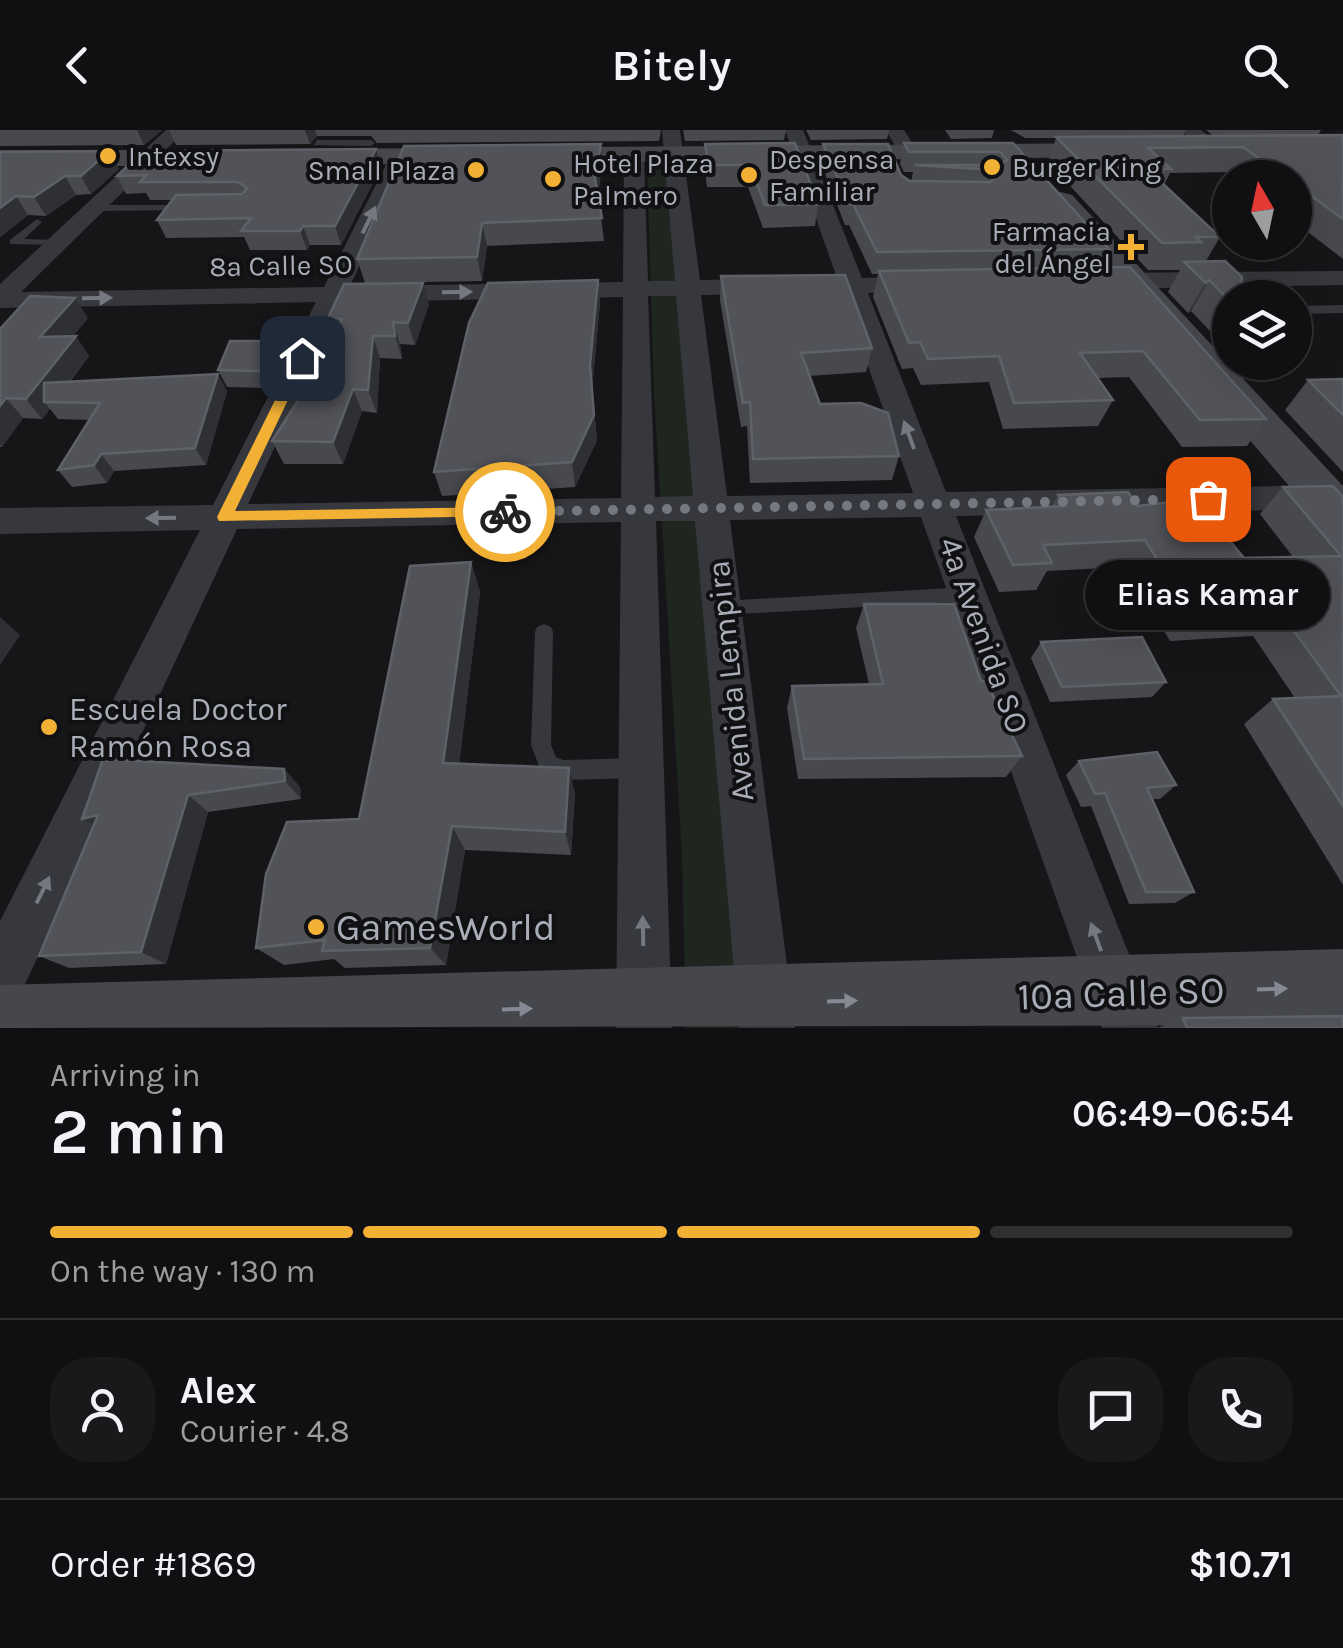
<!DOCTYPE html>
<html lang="en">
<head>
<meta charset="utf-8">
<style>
  body { margin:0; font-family:Karla,sans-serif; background:#19191b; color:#f1f3f6; height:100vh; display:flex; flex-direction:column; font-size:38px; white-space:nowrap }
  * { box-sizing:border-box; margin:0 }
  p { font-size:32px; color:#9c9d9f }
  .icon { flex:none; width:55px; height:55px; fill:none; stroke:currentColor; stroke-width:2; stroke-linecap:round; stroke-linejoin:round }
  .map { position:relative; height:898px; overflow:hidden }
  .side { display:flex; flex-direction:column; background:#101012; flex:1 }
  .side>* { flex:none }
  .needle { width:65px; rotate:351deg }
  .buttons { position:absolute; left:1212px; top:30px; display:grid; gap:20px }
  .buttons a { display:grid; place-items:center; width:100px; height:100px; border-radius:50%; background:#101012; box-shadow:0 10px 40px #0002,0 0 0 2px #303032; font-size:50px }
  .pin { position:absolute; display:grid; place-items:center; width:85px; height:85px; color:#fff; margin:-42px; border-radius:20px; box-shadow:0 5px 15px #0006 }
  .courier { position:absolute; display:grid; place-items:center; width:100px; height:100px; margin:-50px; border:8px solid #f2b134; border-radius:50%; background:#fff; color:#222; box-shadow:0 2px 12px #0007 }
  .bubble { position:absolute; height:70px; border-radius:35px; background:#101012; box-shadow:0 10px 40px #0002,0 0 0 2px #303032; font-size:32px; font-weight:600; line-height:70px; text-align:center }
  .overview em { font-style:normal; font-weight:600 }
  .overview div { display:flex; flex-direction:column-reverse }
  .overview { display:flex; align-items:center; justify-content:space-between; height:170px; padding:0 50px }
  h1 { font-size:65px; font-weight:600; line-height:75px }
  .bar { display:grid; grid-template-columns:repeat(4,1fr); gap:15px 10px; align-content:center; height:120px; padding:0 50px }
  .bar i { height:12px; border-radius:8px; background:#303032 }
  .bar .current { background:#f2b134 }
  .bar p { grid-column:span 4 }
  .line { display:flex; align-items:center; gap:25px; padding:0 50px; border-top:2px solid #303032 }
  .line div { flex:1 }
  .round { display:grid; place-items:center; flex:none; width:105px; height:105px; border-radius:40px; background:#19191b }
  header { display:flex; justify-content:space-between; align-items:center; height:130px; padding:0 50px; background:#101012; font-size:45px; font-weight:600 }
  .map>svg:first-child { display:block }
</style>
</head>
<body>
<header><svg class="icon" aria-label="back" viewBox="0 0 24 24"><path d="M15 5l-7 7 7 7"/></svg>Bitely<svg class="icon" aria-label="search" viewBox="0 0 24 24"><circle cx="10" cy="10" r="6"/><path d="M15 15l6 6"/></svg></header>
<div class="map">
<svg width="1343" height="898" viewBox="0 0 1343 898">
  <rect width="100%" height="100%" fill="#161618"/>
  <!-- green -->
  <path fill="#1e261f" d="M673,33L764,898H686L682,725L654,263L647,34Z"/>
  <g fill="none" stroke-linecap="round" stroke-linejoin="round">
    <!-- lane -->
    <g fill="#37383d" fill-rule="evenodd">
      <path d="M317,10H371L375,13L371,16L314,15Z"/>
      <path d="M189,75L193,76V80L95,81L90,78L95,75Z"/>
      <path d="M37,89L42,92L24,109L58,110L62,111V115L10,114V110Z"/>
      <path d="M1343,175V183L1295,184V176Z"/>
      <path d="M968,457L974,459L977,464L974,469L968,471L722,485L716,483L713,478L716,473L722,471Z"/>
      <path d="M544,494L551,497L553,502L551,615L556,627L563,630L641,628L648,631L652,638L648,645L641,648L563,650L541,641L531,615L535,502L537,497Z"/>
    </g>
    <!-- street -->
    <g fill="#37383d" fill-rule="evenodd">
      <path d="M166,0H186L21,162L324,157L390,27L400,21L410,27L350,156L623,152L624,26L634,20L644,26L648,151H675L662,0H680L700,150L837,148L785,0H803L862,148L927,146L940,154L927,162L868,163L946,362L1343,355V379L956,386L1158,898H1102L921,387L730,390L795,898H739L695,391H656L672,898H616L621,392L237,399L19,867L0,875V791L200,400L0,404V378L213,375L316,172L0,178V154ZM842,163L913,363L727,366L701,165ZM648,166H676L693,366L655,367ZM623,167L621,368L248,374L343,172Z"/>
      <path d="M886,0H904L919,24L916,28H902Z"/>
      <path d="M1180,0H1201L1226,20L1209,24Z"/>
      <path d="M1343,141V155L1102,159L1089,151L1102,143Z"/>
    </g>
    <!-- secondary -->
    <g fill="#45474d" fill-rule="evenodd">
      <path d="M1122,13L1132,15L1136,21L1132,27L305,35L291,27L305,19Z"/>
      <path d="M0,20H207L221,28L207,36H0Z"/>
      <path d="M1061,62L1072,65L1343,356V404L1326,399L1050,77L1046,71L1050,65Z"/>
      <path d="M1343,819V895L0,898V855Z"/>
    </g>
  </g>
  <!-- wall -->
  <g fill="#47494d">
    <path d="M0,0H162L144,15L0,16Z"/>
    <path d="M169,0H661L659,11L377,13L371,6H317L310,14L176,15Z"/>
    <path d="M683,0H786L784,10L685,11Z"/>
    <path d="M806,0H889L887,9L811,10Z"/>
    <path d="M945,0H994L992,8L951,9Z"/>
    <path d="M1011,0H1186L1183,6H1214L1206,0H1321L1318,5H1343V129L1295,92V48H1237L1229,42L1170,43L1164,55L1220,107L1206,131L1230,168V219H1227L1191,181L1188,183L1168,162L1180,140H1148L1048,32L1056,8H1025Z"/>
    <path d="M795,13L818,74L815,96L763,98L748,57H707L704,35L705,14Z"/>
    <path d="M904,13H1013L1109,119L1100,138L1266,289L1247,316L1182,317L1129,247L1097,248L1113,270L1098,296L1003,299L989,252L921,255L913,238L902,239L873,167L878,144H872L849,95H845L821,34L823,14L911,51L913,42H904L900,34Z"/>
    <path d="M601,14L602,36L598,64L604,111L487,116L482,151L365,153L357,129Z"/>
    <path d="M376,19L381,37L341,115H310L307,120H250L244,107L166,108L157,90L172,70H150L146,63L126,64L117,46Z"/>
    <path d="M0,22L119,39L91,64L76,65L46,86L28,85L0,107Z"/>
    <path d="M721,146L872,218L866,242L809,246L820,274L899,326L892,350L750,353L747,296L741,297L720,170Z"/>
    <path d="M598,150L600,173L592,259L597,310L575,357L442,366L434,342Z"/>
    <path d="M429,174L415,215L400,214L402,229L380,228L377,283L362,281L343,334H284L272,311L298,270L291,253L321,229L334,204L328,188Z"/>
    <path d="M88,188L73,206L89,226L70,252L227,261L206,335L114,341L107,353L72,357L58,340L90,290L58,289L50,279L42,289L23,288L2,317H0V199Z"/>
    <path d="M276,211L284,228L268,258L227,257L218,240Z"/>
    <path d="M1343,249V342L1285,280L1308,250Z"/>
    <path d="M1283,357L1343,367V755L1244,594L1273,569L1295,568L1253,506L1170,511L1126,437L1047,441L1036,460L999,462L974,407L986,380L1052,376L1058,365L1137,376L1212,407L1244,428L1293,427L1260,384Z"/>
    <path d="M471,432L480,462L459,634L575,663L571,725L465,720L446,835L345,838L334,829L284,835L256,818L359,689Z"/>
    <path d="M864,474L981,551L1022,626L1006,647L798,649L787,578L792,556L869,554L856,498Z"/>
    <path d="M1041,512L1166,552L1152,567L1050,572L1031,528Z"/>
    <path d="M1079,631L1176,655L1160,669H1152L1194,762L1175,773L1129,774L1091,676L1081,677L1066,645Z"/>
    <path d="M284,639L300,657L301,669L208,682L166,834L69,838L39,826L93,697L82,689Z"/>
    <path d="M1183,888L1343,898H1157Z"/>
  </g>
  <!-- shaded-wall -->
  <g fill="#2f3033">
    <path d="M137,0H162L144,15Z"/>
    <path d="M305,0H315L317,6L310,14Z"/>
    <path d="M601,14L602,36L597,70L595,48Z"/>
    <path d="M376,19L381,37L341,115L335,96Z"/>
    <path d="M109,21L119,39L91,64L81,46Z"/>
    <path d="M65,46L76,65L46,86L34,67Z"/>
    <path d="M16,66L28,85L0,107V78Z"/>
    <path d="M482,93L487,116L482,151L477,127Z"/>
    <path d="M303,96L310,115L307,120L300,101Z"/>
    <path d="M598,150L600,173L592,259L597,310L575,357L572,332L590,235Z"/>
    <path d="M1209,150L1191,181L1188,183L1206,153Z"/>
    <path d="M423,153L429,174L415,215L408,193Z"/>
    <path d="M75,168L88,188L55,227L40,207Z"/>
    <path d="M393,192L400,214L402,229L395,206Z"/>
    <path d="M76,206L89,226L54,272H44L50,279L42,289L26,269Z"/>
    <path d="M373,206L380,228L377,283L368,260Z"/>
    <path d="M276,211L284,228L268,258L260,241Z"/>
    <path d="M218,244L227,261L206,335L195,318Z"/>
    <path d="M353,259L362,281L343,334L333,312Z"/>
    <path d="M6,268L23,288L2,317L0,314V276Z"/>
    <path d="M101,324L114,341L107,353L94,335Z"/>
    <path d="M471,432L480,462L456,659L443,633Z"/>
    <path d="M0,487L20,505L0,535Z"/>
    <path d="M569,638L575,663L571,725L565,702Z"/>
    <path d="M284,639L300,657L301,669L285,651Z"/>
    <path d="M188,665L208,682L166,834L141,822Z"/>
    <path d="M98,685L107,706L82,689Z"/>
    <path d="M452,696L465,720L446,835L430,818Z"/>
  </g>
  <!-- building -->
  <g fill="#525359" stroke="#5f6168" stroke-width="2.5">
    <path d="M1343,5V89L1295,54V48H1286L1243,17L1148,18L1171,39H1147L1220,107H1196L1201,112L1162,113L1056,7Z"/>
    <path d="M795,13L818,74L765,75L750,35H708L705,14Z"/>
    <path d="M904,13H1013L1109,119L877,122L853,74H849L823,14H888L901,45L910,51L990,52L999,46L995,40L915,35H998L1007,30L1000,22H909Z"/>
    <path d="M601,14L595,48L602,88L482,93L477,127L357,129L404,16Z"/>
    <path d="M376,19L335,96H303L300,101H241L251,88L157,90L176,65L242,64L247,58L238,52H140L147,45L117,46L143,21Z"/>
    <path d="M109,21L81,46H65L34,67L16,66L0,78V22Z"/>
    <path d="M1225,131L1242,147L1241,158L1253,157L1264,168H1230V171L1209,150L1206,153L1184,132Z"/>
    <path d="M1130,137L1266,289L1200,290L1143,221L1080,223L1113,270L1014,273L999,226L928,229L920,212L909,213L879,141Z"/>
    <path d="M845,145L872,218L801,223L820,274L861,273L888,283L899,326L753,329L750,272L743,273L721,146Z"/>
    <path d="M598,150L590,235L594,285L572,332L434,342L469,193L488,153Z"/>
    <path d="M423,153L408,193L393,192L395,206H373L368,260L353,259L333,312L272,311L308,255L291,253L321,229L342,189L328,188L344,154Z"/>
    <path d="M30,166L75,168L40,207L76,206L26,269L6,268L0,276V199Z"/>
    <path d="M230,211H276L260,241L218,240Z"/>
    <path d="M218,244L195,318L101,324L94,335L58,340L100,273L44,272V253Z"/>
    <path d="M1343,249V285L1308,250Z"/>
    <path d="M1333,356L1343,367V676L1273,569L1341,566L1279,480L1192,484L1145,410L1043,415L1052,433L1013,435L986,380L1065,376L1058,365L1128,362L1137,376L1183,371L1212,407L1225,405L1244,428L1341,426L1283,357Z"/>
    <path d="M471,432L443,633L569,638L565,702L452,696L430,818L322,821L325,810L256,818L266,744L287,692L359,689L410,436Z"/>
    <path d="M864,474H954L981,551H986L1022,626L804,629L792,556L883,554Z"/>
    <path d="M1142,507L1166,552L1062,557L1041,512Z"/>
    <path d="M1157,622L1176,655L1147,658L1194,762H1146L1105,663L1095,664L1079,631Z"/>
    <path d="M103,629L284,639L285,651L188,665L141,822L39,826L98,685L82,689Z"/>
    <path d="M1343,886V898H1187L1183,888Z"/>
  </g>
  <!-- one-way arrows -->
  <defs><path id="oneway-solid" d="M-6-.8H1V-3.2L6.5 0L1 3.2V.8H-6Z" transform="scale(2.5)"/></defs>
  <g fill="#757881">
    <use href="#oneway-solid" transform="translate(369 90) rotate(-64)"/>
    <use href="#oneway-solid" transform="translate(457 162) rotate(-1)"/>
    <use href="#oneway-solid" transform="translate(97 168) rotate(-1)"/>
    <use href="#oneway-solid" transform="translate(909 305) rotate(-110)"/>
    <use href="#oneway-solid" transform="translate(161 388) rotate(179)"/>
    <use href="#oneway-solid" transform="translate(43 760) rotate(-64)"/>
    <use href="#oneway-solid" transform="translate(643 801) rotate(-91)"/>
    <use href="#oneway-solid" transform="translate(1096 807) rotate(-110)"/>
  </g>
  <g fill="#858993">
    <use href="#oneway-solid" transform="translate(1272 859) rotate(-2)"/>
    <use href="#oneway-solid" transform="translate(842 871) rotate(-2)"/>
    <use href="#oneway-solid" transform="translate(517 879) rotate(-2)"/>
  </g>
  <!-- route -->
  <path fill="#f2b134" d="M302,224L308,228L235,381L505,377L511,378V386L219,391L217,387L296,228Z"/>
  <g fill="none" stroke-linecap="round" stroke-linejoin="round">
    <!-- done -->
    <path stroke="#757880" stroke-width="10" stroke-dasharray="0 18" d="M505,382L1208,369"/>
  </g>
  <!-- markers -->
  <g fill="#f2b134" stroke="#111113" stroke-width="4">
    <circle cx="108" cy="26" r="10"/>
    <circle cx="992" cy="37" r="10"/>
    <circle cx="476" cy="40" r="10"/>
    <circle cx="749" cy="45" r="10"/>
    <circle cx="553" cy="49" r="10"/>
    <path d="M1126 102h10v10h10v10h-10v10h-10v-10h-10v-10h10z"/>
    <circle cx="49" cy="597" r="10"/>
    <circle cx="316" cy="797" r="10"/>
  </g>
  <g text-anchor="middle" stroke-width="8" stroke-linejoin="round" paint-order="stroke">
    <!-- far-poi labels -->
    <g font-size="28" fill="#a8adb8" stroke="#111113" text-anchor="start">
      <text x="128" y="36">Intexsy</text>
      <text x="769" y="39">Despensa<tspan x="769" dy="32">Familiar</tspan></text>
      <text x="573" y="43">Hotel Plaza<tspan x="573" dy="32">Palmero</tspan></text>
      <text x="1012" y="47">Burger King</text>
      <text x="456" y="50" text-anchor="end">Small Plaza</text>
      <text x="1111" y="111" text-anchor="end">Farmacia<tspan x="1111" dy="32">del Ángel</tspan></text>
    </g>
    <!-- far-street labels -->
    <g font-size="28" fill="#a8adb8" stroke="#111113">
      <text transform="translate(281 135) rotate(-1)" y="10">8a Calle SO</text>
    </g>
    <!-- street labels -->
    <g font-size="32" fill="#a8adb8" stroke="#111113">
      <text transform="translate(984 505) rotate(70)" y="11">4a Avenida SO</text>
      <text transform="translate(730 551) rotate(-96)" y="11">Avenida Lempira</text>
    </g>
    <!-- poi labels -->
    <g font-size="32" fill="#a8adb8" stroke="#111113" text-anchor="start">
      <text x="69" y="590">Escuela Doctor<tspan x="69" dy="37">Ramón Rosa</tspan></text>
    </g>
    <!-- near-poi labels -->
    <g font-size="38" fill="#a8adb8" stroke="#111113" text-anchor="start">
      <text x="336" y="810">GamesWorld</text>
    </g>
    <!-- near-street labels -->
    <g font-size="38" fill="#a8adb8" stroke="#111113">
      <text transform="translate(1121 863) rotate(-2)" y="13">10a Calle SO</text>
    </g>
  </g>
</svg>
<div class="buttons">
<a><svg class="needle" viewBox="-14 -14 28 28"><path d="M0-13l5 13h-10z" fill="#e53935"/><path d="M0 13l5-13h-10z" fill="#9c9d9f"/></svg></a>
<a><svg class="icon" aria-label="layers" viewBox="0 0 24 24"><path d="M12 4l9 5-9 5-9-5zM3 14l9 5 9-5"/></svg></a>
</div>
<div class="pin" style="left:1208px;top:369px;background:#ea580c"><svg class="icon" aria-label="bag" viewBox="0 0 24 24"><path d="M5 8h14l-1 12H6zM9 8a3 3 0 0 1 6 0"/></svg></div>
<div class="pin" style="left:302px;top:228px;background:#1f2937"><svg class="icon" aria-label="home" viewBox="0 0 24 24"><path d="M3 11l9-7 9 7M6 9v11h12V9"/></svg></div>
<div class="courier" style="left:505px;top:382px"><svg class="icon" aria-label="bike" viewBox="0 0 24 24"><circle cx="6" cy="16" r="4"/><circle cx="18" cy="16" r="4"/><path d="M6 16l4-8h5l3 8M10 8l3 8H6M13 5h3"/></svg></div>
<div class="bubble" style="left:1085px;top:430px;width:245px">Elias Kamar</div>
</div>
<section class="side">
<div class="overview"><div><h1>2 min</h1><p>Arriving in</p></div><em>06:49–06:54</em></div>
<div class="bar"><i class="current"></i><i class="current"></i><i class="current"></i><i></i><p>On the way · 130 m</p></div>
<div class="line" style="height:180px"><a class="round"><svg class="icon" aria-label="person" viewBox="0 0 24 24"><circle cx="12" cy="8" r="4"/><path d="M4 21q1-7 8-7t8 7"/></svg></a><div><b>Alex</b><p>Courier · 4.8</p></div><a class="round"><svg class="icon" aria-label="chat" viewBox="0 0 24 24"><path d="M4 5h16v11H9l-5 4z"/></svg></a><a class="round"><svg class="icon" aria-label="phone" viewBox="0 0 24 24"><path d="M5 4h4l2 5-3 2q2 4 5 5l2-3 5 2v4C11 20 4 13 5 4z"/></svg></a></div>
<div class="line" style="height:130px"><div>Order #1869</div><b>$10.71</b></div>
</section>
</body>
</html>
